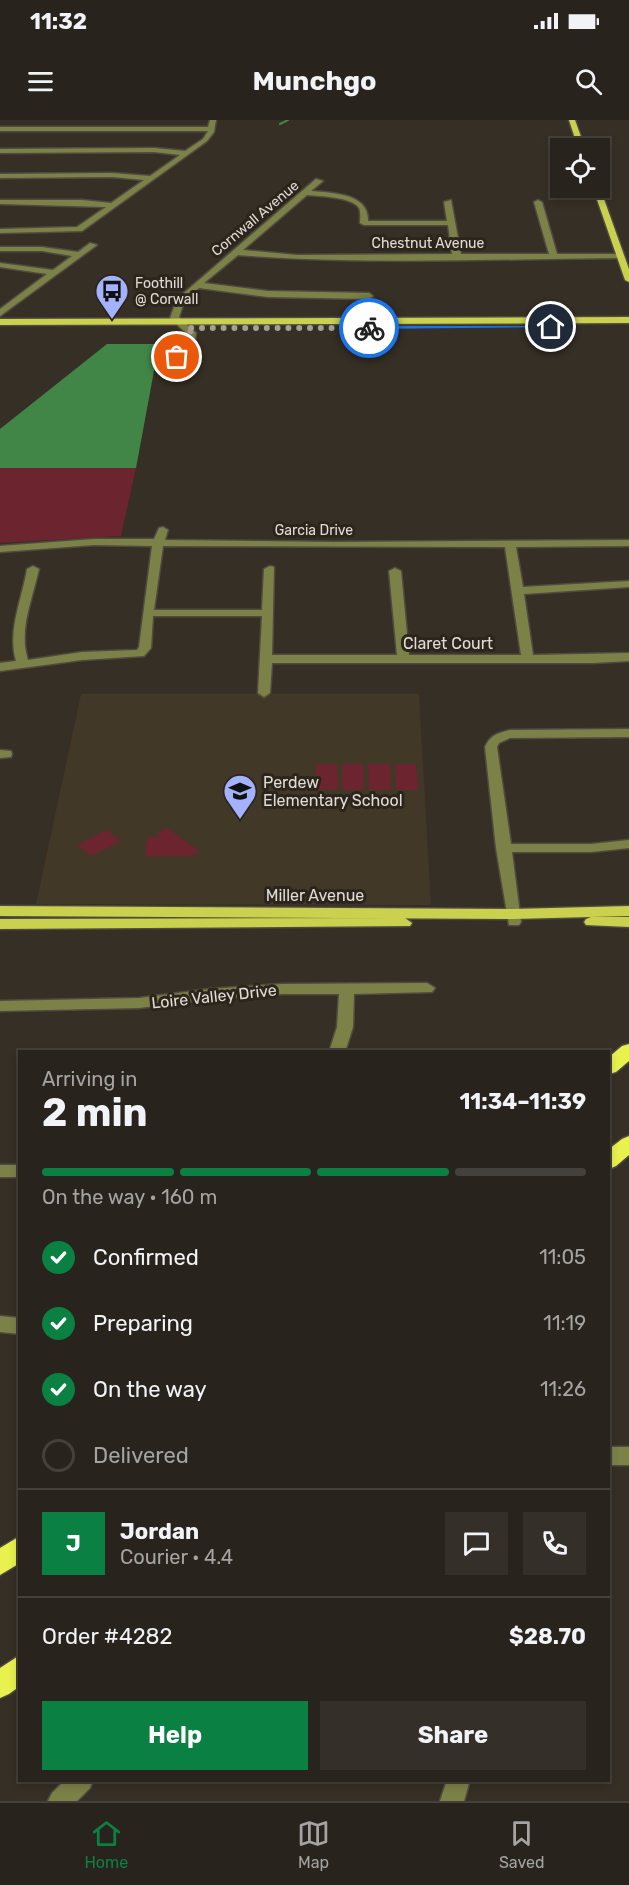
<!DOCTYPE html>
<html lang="en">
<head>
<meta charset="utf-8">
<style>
  body { margin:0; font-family:Rubik,sans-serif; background:#342f29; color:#f1f3f6; height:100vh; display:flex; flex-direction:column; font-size:22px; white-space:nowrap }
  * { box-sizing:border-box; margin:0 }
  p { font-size:20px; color:#a5a4a3 }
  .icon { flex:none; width:33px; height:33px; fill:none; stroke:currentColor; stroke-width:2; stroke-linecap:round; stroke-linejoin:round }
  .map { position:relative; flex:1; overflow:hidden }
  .drawer { position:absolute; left:18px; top:930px; width:592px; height:732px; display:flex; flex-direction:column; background:#28231c; border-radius:0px; box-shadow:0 3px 9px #0003,0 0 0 2px #44403b }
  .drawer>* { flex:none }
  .fabs { position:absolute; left:550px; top:18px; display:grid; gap:12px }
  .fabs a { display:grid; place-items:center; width:60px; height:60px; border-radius:0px; background:#28231c; box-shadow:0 3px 9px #0003,0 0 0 2px #44403b; font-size:30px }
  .pin { position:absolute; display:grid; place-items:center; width:51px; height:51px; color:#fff; margin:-26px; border:3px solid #fff; border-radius:50%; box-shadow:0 2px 6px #0007 }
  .courier { position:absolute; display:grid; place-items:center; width:60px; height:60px; margin:-30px; border:4px solid #1a73e8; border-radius:50%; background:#fff; color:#222; box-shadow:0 2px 8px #0007 }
  .headline em { font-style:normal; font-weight:700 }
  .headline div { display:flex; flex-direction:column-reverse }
  .headline { display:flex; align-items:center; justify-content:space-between; height:102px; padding:0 24px }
  h1 { font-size:39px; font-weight:700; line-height:45px }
  .bar { display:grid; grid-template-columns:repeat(4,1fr); gap:9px 6px; align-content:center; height:72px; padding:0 24px }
  .bar i { height:8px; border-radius:4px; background:#44403b }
  .bar .selected { background:#0b8043 }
  .bar p { grid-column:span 4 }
  .line { display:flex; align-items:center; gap:15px; padding:0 24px; border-top:2px solid #44403b }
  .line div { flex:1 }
  .round { display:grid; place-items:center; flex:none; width:63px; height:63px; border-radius:0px; background:#342f29 }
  ol { padding:0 24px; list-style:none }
  li { display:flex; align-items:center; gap:18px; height:66px }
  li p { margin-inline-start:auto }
  li .icon { padding:6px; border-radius:50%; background:#0b8043; color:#fff; stroke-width:4 }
  li:last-child { color:#a5a4a3 }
  li i { width:33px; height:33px; border:3px solid #44403b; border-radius:50% }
  .button { display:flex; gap:12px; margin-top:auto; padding:12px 24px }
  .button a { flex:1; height:69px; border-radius:0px; background:#0b8043; color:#fff; font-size:24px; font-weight:700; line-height:69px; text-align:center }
  .button a+a { background:#342f29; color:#f1f3f6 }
  .status { display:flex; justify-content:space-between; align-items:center; height:42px; padding:0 30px; background:#28231c; direction:ltr }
  .status svg { height:16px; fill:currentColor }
  header { display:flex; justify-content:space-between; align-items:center; height:78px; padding:0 24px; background:#28231c; font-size:27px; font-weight:700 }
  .dock { display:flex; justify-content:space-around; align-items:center; height:84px; border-top:2px solid #44403b; background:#28231c; font-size:16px; color:#a5a4a3 }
  .dock a { display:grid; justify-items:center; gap:3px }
  .dock .selected { color:#0b8043 }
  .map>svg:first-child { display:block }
</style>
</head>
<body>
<div class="status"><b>11:32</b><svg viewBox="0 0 49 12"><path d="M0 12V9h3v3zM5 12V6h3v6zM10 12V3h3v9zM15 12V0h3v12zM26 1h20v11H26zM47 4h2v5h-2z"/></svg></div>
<header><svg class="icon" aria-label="menu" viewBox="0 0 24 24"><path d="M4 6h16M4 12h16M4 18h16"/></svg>Munchgo<svg class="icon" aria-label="search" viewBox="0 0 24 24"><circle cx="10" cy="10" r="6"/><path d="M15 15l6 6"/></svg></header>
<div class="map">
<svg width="629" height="1681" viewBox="0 0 629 1681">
  <rect width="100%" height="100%" fill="#352f25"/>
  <!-- built -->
  <path fill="#423828" d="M81,574H419L431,785L36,784Z"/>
  <!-- green -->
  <g fill="#6c242f">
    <path d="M0,348H136L121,416L0,423Z"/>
    <path d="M316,644H337L338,670L315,669Z"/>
    <path d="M342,644H363L364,670H342Z"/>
    <path d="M368,644H390L391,670H369Z"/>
    <path d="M395,644H416L418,670H396Z"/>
    <path d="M167,708L199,731V732L190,736H145L147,718L160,716L157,713Z"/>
    <path d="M107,710L121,721L91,736L77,725Z"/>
  </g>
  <!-- water -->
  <path fill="#418647" d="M107,224H159L136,348H0V309Z"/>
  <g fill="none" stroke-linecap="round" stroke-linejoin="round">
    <!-- stream -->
    <path stroke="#418647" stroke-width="2" d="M280,4L288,0"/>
    <defs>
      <g id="minor">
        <path d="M210,0H216L214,12L207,21L82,111L0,113V109L77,107L106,87L0,84V80H82L111,83L144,60L112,57L0,58V54L112,53L150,56L180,35L154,32L0,33V29L154,28L185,31L203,19L208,11H0V7H208Z"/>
        <path d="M316,59L323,61L311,71C332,73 369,73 368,101H447L444,82L451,80L461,134H549L534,82L538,80L542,82L557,134H620L624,136L620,138C493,139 364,145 238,135L204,163L268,171L369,173L373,176L369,179L268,177L199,168L184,182L179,197L196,213L194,226L180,239H174V235L186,225L187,214L170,198L177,179ZM307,75C319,76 352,77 359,88C361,92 360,99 360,103L364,105H448L452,134L297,135L243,130Z"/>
        <path d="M90,123L97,125L0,196V189L47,154L0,147V143L53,150L72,136L42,131H0V127H42L78,132Z"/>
        <path d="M163,407L168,410L165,420L335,422L629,420V426L516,427L523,467L629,461V467L524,474L533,535L629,533V541L593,543H272L270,573L264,577L258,573L262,496H153L151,528L144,536L82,540L0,551V543L16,541C7,511 22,479 27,449L33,446L39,449C33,478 18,510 28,540L82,532L137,530L139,527L152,426L94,425L0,432V426L94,419H154L159,408ZM163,426L505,427L521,535H409L401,451L395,448L389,451L397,535H272L274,447L270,446L264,449L262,490H154Z"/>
        <path d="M629,609V617L510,618L499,623L497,627L511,724H591L629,720V728L591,732H512L521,802L519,805H509L496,728L485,627C490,615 498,613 510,610Z"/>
        <path d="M0,630L11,631L12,634L11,637L0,638Z"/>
        <path d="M427,863L435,868L432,872L354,874L353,907L345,932H329L337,907L339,874H282L210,879L139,888L0,891V881L139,878L210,869L282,864Z"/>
        <rect x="0" y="1045" width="20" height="12"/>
        <path d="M0,1196L20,1198V1214L0,1212Z"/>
        <rect x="609" y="1327" width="20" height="18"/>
        <path d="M65,1660H93L90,1668L77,1681H48L52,1673Z"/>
        <path d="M447,1660H470L464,1681H440Z"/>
      </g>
      <g id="major">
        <path d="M569,0H575L585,28H578Z"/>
        <path d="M593,68H600L629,149V162L625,160Z"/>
        <path d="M629,197V203L0,205V199Z"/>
        <path d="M0,786L513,789L629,786V796L513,799L0,796Z"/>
        <path d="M591,797H629V807L586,805L584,802L586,799Z"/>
        <path d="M405,798L412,803L410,806L0,809V799Z"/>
      </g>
      <g id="highway">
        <path d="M629,924V941L616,952L609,954V937L622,926Z"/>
        <path d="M629,1016V1035L616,1046L609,1049V1029L622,1019Z"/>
        <path d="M20,1416V1443L0,1455V1428Z"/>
        <path d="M20,1535V1566L9,1574L0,1578V1548Z"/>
      </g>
    </defs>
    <!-- minor casing -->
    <use href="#minor" stroke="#504b41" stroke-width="3"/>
    <!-- major casing -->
    <use href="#major" stroke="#504b41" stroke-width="3"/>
    <!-- highway casing -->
    <use href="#highway" stroke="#504b41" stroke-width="3"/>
    <!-- minor -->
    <use href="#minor" fill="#7c8147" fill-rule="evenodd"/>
    <!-- major -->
    <use href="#major" fill="#c9d14f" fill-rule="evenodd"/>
    <!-- highway -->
    <use href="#highway" fill="#e8f14e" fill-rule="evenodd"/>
  </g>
  <!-- route -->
  <path fill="#1a73e8" d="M369,206H551L554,207L367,209Z"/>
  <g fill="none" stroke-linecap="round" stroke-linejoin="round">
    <!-- done -->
    <path stroke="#a49f97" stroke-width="6" stroke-dasharray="0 10.8" d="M177,237L190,226L192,213L186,208H369"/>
  </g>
  <!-- icons -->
  <defs>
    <symbol id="bus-pin" viewBox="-11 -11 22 30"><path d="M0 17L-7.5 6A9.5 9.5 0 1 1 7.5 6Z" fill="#a4b1fc" stroke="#2b251b"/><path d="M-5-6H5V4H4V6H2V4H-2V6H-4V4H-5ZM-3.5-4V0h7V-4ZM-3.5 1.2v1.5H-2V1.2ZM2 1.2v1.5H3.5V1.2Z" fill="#111"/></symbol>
    <symbol id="school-pin" viewBox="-11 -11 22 30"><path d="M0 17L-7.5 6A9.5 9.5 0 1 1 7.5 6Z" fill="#a4b1fc" stroke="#2b251b"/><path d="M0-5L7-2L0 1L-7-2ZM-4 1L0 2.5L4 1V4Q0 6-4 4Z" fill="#111"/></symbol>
  </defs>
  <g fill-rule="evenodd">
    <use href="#bus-pin" x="93" y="152" width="38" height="52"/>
    <use href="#school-pin" x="221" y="652" width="38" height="52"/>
  </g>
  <g text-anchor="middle" stroke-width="6" stroke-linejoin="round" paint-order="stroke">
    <!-- far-street labels -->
    <g font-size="14" fill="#e0dcd5" stroke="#2b251b">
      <text transform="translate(255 98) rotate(-40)" y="5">Cornwall Avenue</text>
      <text x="428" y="128">Chestnut Avenue</text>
      <text x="314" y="415">Garcia Drive</text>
    </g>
    <!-- far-poi labels -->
    <g font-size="14" fill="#e0dcd5" stroke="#2b251b" text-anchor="start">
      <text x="135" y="168">Foothill<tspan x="135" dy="16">@ Corwall</tspan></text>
    </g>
    <!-- street labels -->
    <g font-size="16" fill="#e0dcd5" stroke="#2b251b">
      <text x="448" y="529">Claret Court</text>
      <text x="315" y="781">Miller Avenue</text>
      <text transform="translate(214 876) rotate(-6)" y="6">Loire Valley Drive</text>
    </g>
    <!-- poi labels -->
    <g font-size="16" fill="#e0dcd5" stroke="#2b251b" text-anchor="start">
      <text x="263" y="668">Perdew<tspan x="263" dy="18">Elementary School</tspan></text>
    </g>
  </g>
</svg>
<div class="fabs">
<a><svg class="icon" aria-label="locate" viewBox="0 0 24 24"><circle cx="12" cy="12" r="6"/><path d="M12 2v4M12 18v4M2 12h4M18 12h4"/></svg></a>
</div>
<div class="pin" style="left:177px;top:237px;background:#ea580c"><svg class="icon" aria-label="bag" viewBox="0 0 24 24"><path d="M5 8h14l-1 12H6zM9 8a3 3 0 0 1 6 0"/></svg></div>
<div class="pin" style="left:551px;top:207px;background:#1f2937"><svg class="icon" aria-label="home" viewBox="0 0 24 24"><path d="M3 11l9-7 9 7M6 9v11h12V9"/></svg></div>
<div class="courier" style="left:369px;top:208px"><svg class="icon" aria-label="bike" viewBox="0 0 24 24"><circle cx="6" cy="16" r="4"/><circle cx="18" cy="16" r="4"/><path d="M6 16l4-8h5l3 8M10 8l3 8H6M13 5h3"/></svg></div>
<section class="drawer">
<div class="headline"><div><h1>2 min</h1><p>Arriving in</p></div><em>11:34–11:39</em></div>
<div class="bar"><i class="selected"></i><i class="selected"></i><i class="selected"></i><i></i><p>On the way · 160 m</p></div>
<ol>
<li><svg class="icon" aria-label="check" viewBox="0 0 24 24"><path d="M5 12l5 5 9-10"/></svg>Confirmed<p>11:05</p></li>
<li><svg class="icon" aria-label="check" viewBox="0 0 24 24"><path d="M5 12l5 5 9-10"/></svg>Preparing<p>11:19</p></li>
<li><svg class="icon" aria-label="check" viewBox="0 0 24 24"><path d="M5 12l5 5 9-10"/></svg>On the way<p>11:26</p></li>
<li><i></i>Delivered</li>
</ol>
<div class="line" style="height:108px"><b class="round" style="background:#0b8043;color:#fff">J</b><div><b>Jordan</b><p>Courier · 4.4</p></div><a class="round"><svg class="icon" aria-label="chat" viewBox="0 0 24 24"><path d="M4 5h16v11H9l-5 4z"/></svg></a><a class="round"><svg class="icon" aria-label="phone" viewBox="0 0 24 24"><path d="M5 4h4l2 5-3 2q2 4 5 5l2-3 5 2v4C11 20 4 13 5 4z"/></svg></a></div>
<div class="line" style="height:78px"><div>Order #4282</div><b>$28.70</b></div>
<div class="button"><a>Help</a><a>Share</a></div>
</section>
</div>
<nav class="dock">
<a class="selected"><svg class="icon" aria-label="home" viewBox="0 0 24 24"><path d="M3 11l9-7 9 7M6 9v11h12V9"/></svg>Home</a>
<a><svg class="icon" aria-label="map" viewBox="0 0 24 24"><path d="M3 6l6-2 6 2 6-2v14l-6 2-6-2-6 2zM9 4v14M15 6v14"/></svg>Map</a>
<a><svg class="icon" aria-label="saved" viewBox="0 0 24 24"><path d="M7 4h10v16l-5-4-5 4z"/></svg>Saved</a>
</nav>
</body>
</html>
